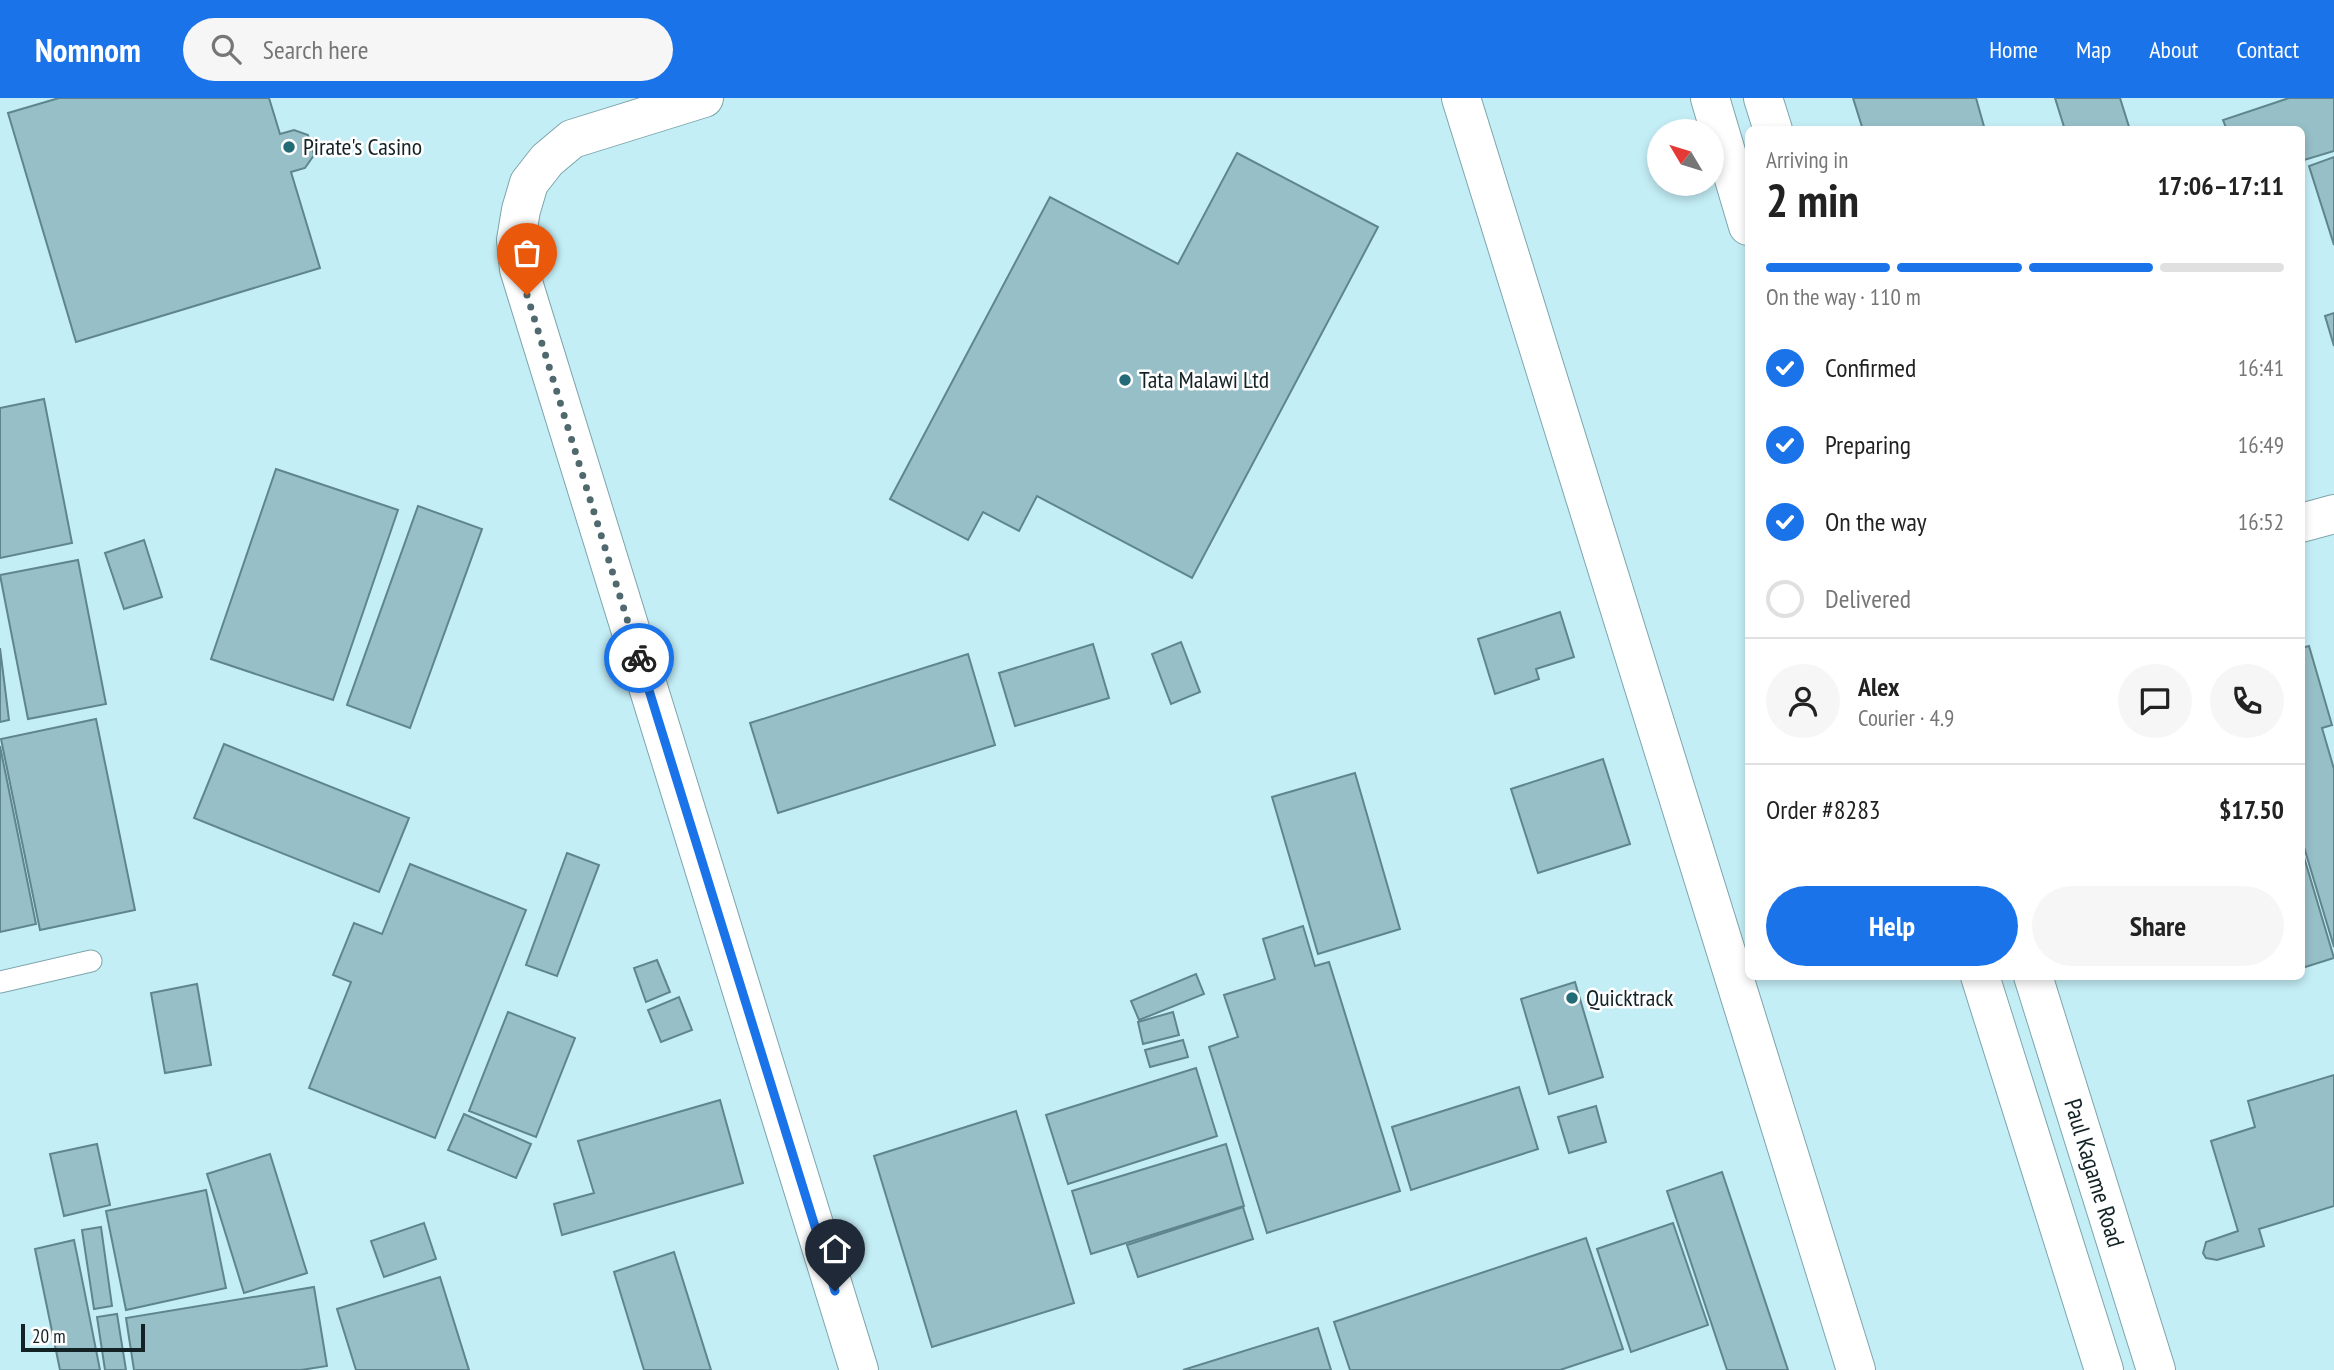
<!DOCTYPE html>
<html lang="en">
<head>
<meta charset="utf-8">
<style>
  body { margin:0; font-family:"PT Sans Narrow",sans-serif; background:#f6f6f6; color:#222; height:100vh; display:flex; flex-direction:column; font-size:26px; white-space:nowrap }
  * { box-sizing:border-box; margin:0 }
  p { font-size:23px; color:#767676 }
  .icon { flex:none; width:38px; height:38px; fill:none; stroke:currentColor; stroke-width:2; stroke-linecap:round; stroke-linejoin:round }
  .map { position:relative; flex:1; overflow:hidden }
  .sheet { position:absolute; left:1745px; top:28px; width:560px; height:854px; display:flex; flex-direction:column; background:#fff; border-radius:10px; box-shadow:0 4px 10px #0003 }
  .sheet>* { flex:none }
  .needle { width:46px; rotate:308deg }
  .buttons { position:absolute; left:1647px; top:21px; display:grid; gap:14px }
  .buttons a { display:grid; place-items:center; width:77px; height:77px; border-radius:50%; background:#fff; box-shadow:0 4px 10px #0003; font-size:35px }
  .scale { position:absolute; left:21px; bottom:18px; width:124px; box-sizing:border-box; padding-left:7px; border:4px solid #122225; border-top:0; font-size:19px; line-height:24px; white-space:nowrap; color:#122225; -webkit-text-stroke:5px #fff; paint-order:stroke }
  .pin { position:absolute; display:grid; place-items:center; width:60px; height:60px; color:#fff; margin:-72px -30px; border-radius:50% 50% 50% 0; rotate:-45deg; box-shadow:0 0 7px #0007 }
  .pin .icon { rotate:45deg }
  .courier { position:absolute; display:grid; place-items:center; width:70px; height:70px; margin:-35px; border:5px solid #1a73e8; border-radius:50%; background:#fff; color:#222; box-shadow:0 2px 9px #0007 }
  .overview em { font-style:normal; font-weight:800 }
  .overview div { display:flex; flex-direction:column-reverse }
  .overview { display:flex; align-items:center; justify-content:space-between; height:119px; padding:0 21px }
  h1 { font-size:46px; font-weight:800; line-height:52px }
  .bar { display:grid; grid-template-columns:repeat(4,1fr); gap:10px 7px; align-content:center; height:84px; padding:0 21px }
  .bar i { height:9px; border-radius:5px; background:#e0e0e0 }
  .bar .selected { background:#1a73e8 }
  .bar p { grid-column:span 4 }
  .line { display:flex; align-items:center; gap:18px; padding:0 21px; border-top:2px solid #e0e0e0 }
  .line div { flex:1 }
  .round { display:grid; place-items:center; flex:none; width:74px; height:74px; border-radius:37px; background:#f6f6f6 }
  ol { padding:0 21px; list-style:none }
  li { display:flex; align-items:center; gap:21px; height:77px }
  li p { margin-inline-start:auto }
  li .icon { padding:7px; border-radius:50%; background:#1a73e8; color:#fff; stroke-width:4 }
  li:last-child { color:#767676 }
  li i { width:38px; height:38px; border:4px solid #e0e0e0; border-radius:50% }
  .action { display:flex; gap:14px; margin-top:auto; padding:14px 21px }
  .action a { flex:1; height:80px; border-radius:42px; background:#1a73e8; color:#fff; font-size:28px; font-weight:800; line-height:80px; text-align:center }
  .action a+a { background:#f6f6f6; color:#222 }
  header { display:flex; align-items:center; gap:42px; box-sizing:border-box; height:98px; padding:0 35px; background:#1a73e8; color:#fff }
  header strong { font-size:33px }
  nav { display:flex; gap:38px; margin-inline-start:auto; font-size:24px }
  .search { width:490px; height:63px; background:#f6f6f6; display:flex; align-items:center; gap:18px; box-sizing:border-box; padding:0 24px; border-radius:38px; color:#767676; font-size:26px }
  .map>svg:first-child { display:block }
</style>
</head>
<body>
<header>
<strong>Nomnom</strong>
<div class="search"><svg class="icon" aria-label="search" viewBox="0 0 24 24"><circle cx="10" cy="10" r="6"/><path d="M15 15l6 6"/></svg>Search here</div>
<nav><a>Home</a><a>Map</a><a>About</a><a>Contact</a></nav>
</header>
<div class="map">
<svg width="2334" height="1272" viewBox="0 0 2334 1272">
  <rect width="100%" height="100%" fill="#c4eef6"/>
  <!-- building -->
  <g fill="#97bfc7" stroke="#5f858d" stroke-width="2">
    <path d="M59,0H269L280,36L294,32L308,37L314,57L305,70L291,74L320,170L76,244L8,15Z"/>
    <path d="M1853,0H1976L1985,32H1863Z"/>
    <path d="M2055,0H2120L2130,32H2065Z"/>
    <path d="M2289,0H2334V53L2301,63V32H2227L2223,22Z"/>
    <path d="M1237,55L1378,129L1192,480L1037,398L1019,433L983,414L968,442L890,401L1050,99L1178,166Z"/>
    <path d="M2334,59V147L2309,68Z"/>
    <path d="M2334,215V248L2325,218Z"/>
    <path d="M44,301L72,445L0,460V310Z"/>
    <path d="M276,371L398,412L333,602L211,561Z"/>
    <path d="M418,408L482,431L410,630L347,607Z"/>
    <path d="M144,442L162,499L124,511L105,455Z"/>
    <path d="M78,462L106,606L28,621L0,477Z"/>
    <path d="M1560,514L1574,559L1536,571L1539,581L1495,596L1478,541Z"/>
    <path d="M1181,544L1200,594L1171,606L1152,556Z"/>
    <path d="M1093,546L1109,600L1015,628L999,575Z"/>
    <path d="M2309,548L2332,627L2322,630L2334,671V849L2301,739V550Z"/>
    <path d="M0,550L9,622L0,624Z"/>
    <path d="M968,556L995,647L778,715L750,625Z"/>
    <path d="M96,621L135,812L40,832L1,641Z"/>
    <path d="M224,646L409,720L379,794L194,720Z"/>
    <path d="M0,648L36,826L0,834Z"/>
    <path d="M1603,661L1630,746L1538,775L1511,691Z"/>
    <path d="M1355,675L1400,831L1318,856L1272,699Z"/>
    <path d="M2301,749L2334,860L2302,870L2301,868Z"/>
    <path d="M567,755L599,767L557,878L526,867Z"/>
    <path d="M410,766L526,812L435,1040L309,990L351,884L333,877L354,825L382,836Z"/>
    <path d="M1303,828L1315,868L1329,864L1400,1093L1267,1135L1209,949L1238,939L1224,897L1275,881L1263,841Z"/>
    <path d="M657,862L670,894L646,904L634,870Z"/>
    <path d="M1196,876L1204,896L1139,922L1131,903Z"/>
    <path d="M1575,884L1603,979L1549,996L1521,901Z"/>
    <path d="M197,886L211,967L165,975L151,895Z"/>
    <path d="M679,899L692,932L661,944L648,912Z"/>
    <path d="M508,914L575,940L536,1039L469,1013Z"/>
    <path d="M1173,914L1179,937L1143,946L1138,924Z"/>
    <path d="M1183,942L1188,959L1150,969L1145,952Z"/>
    <path d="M1196,970L1217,1038L1068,1086L1046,1017Z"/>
    <path d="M2334,977V1108L2259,1131L2264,1148L2217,1162L2206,1160L2203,1155L2206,1144L2238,1133L2211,1043L2255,1029L2248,1003Z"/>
    <path d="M1519,989L1538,1051L1411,1092L1392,1029Z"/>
    <path d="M720,1002L743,1085L562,1137L554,1106L594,1095L578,1043Z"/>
    <path d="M1596,1008L1606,1044L1569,1055L1558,1019Z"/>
    <path d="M1016,1013L1074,1205L932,1249L874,1058Z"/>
    <path d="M464,1016L531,1046L516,1080L448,1052Z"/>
    <path d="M97,1046L110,1107L64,1118L50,1056Z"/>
    <path d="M1226,1046L1244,1108L1091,1156L1072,1093Z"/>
    <path d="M270,1056L307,1175L244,1195L207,1076Z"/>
    <path d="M1722,1074L1788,1272H1727L1667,1093Z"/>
    <path d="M206,1092L226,1190L126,1212L106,1113Z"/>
    <path d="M1243,1109L1253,1141L1138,1179L1127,1147Z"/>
    <path d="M424,1125L436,1161L384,1179L371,1143Z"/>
    <path d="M1673,1125L1708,1227L1631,1254L1597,1151Z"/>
    <path d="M101,1129L112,1208L94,1211L82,1132Z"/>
    <path d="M1586,1140L1623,1251L1560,1272H1350L1334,1224Z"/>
    <path d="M74,1142L84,1191L100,1272H60L35,1151Z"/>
    <path d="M674,1154L711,1272H644L614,1174Z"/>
    <path d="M440,1179L469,1272H356L337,1211Z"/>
    <path d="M314,1189L327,1268L301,1272H134L126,1220Z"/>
    <path d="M117,1216L126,1272H105L97,1219Z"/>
    <path d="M1318,1230L1331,1272H1183Z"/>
  </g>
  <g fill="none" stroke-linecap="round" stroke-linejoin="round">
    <defs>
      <path id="lane" d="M0,884L91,863"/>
      <g id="street">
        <path d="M704,0L572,41L547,62L529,85L521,112L516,142L519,171L859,1272"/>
        <path d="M1461,0L1856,1272"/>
        <path d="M2301,425L2334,416"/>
      </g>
      <g id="secondary">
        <path d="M1710,0L1748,128"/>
        <path d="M1763,0L1773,32"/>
        <path d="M1980,878L2104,1272"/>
        <path d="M2033,878L2156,1272"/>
      </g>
    </defs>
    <!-- lane casing -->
    <use href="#lane" stroke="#7da5ac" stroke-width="23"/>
    <!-- street casing -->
    <use href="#street" stroke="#7da5ac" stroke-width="40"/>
    <!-- secondary casing -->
    <use href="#secondary" stroke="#7da5ac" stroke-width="40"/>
    <!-- lane -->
    <use href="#lane" stroke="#fff" stroke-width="21"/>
    <!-- street -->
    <use href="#street" stroke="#fff" stroke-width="38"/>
    <!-- secondary -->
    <use href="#secondary" stroke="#fff" stroke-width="38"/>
  </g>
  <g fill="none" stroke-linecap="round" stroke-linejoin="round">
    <!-- done -->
    <path stroke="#50696e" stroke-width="7" stroke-dasharray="0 12.6" d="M527,197L639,560"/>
    <!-- route -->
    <path stroke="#1a73e8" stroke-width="9" d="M639,560L835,1193"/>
  </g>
  <!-- markers -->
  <g fill="#236c77" stroke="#fff" stroke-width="2.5">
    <circle cx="289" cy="49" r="7"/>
    <circle cx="1125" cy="282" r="7"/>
    <circle cx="1572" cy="900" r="7"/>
  </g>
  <g text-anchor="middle" stroke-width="5" stroke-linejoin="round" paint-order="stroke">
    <!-- poi labels -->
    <g font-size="24" fill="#122225" stroke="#fff" text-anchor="start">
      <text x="303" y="57">Pirate's Casino</text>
      <text x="1139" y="290">Tata Malawi Ltd</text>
      <text x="1586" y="908">Quicktrack</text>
    </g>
    <!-- street labels -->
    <g font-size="24" fill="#122225" stroke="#fff">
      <text transform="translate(2094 1075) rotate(73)" y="8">Paul Kagame Road</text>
    </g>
  </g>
</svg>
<div class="buttons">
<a><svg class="needle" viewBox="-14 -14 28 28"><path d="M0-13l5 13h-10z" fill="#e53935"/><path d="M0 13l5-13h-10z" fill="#767676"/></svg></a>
</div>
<div class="scale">20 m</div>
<div class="pin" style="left:527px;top:197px;background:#ea580c"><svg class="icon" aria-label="bag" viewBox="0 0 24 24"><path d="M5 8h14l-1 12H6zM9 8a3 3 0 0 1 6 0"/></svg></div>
<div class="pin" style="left:835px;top:1193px;background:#1f2937"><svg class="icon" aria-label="home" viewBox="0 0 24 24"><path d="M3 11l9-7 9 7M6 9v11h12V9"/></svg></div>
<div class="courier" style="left:639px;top:560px"><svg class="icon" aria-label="bike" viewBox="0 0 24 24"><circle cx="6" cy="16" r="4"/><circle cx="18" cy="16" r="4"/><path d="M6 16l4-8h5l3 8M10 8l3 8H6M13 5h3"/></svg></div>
<section class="sheet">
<div class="overview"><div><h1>2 min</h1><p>Arriving in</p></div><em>17:06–17:11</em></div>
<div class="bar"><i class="selected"></i><i class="selected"></i><i class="selected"></i><i></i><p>On the way · 110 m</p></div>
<ol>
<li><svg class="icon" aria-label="check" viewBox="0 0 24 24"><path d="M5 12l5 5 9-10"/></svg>Confirmed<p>16:41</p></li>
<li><svg class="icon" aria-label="check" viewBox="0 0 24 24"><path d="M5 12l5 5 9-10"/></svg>Preparing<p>16:49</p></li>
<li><svg class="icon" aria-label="check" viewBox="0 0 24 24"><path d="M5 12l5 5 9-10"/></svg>On the way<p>16:52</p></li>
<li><i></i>Delivered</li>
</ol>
<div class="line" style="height:126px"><a class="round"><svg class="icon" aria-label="person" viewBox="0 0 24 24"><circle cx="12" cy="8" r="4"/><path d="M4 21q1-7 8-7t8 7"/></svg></a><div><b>Alex</b><p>Courier · 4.9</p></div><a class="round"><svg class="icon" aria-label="chat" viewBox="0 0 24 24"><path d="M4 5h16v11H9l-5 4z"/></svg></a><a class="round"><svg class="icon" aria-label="phone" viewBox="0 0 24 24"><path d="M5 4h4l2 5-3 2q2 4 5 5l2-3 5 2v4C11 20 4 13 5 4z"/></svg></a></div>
<div class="line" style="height:91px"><div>Order #8283</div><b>$17.50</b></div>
<div class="action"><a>Help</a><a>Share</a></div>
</section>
</div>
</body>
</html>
